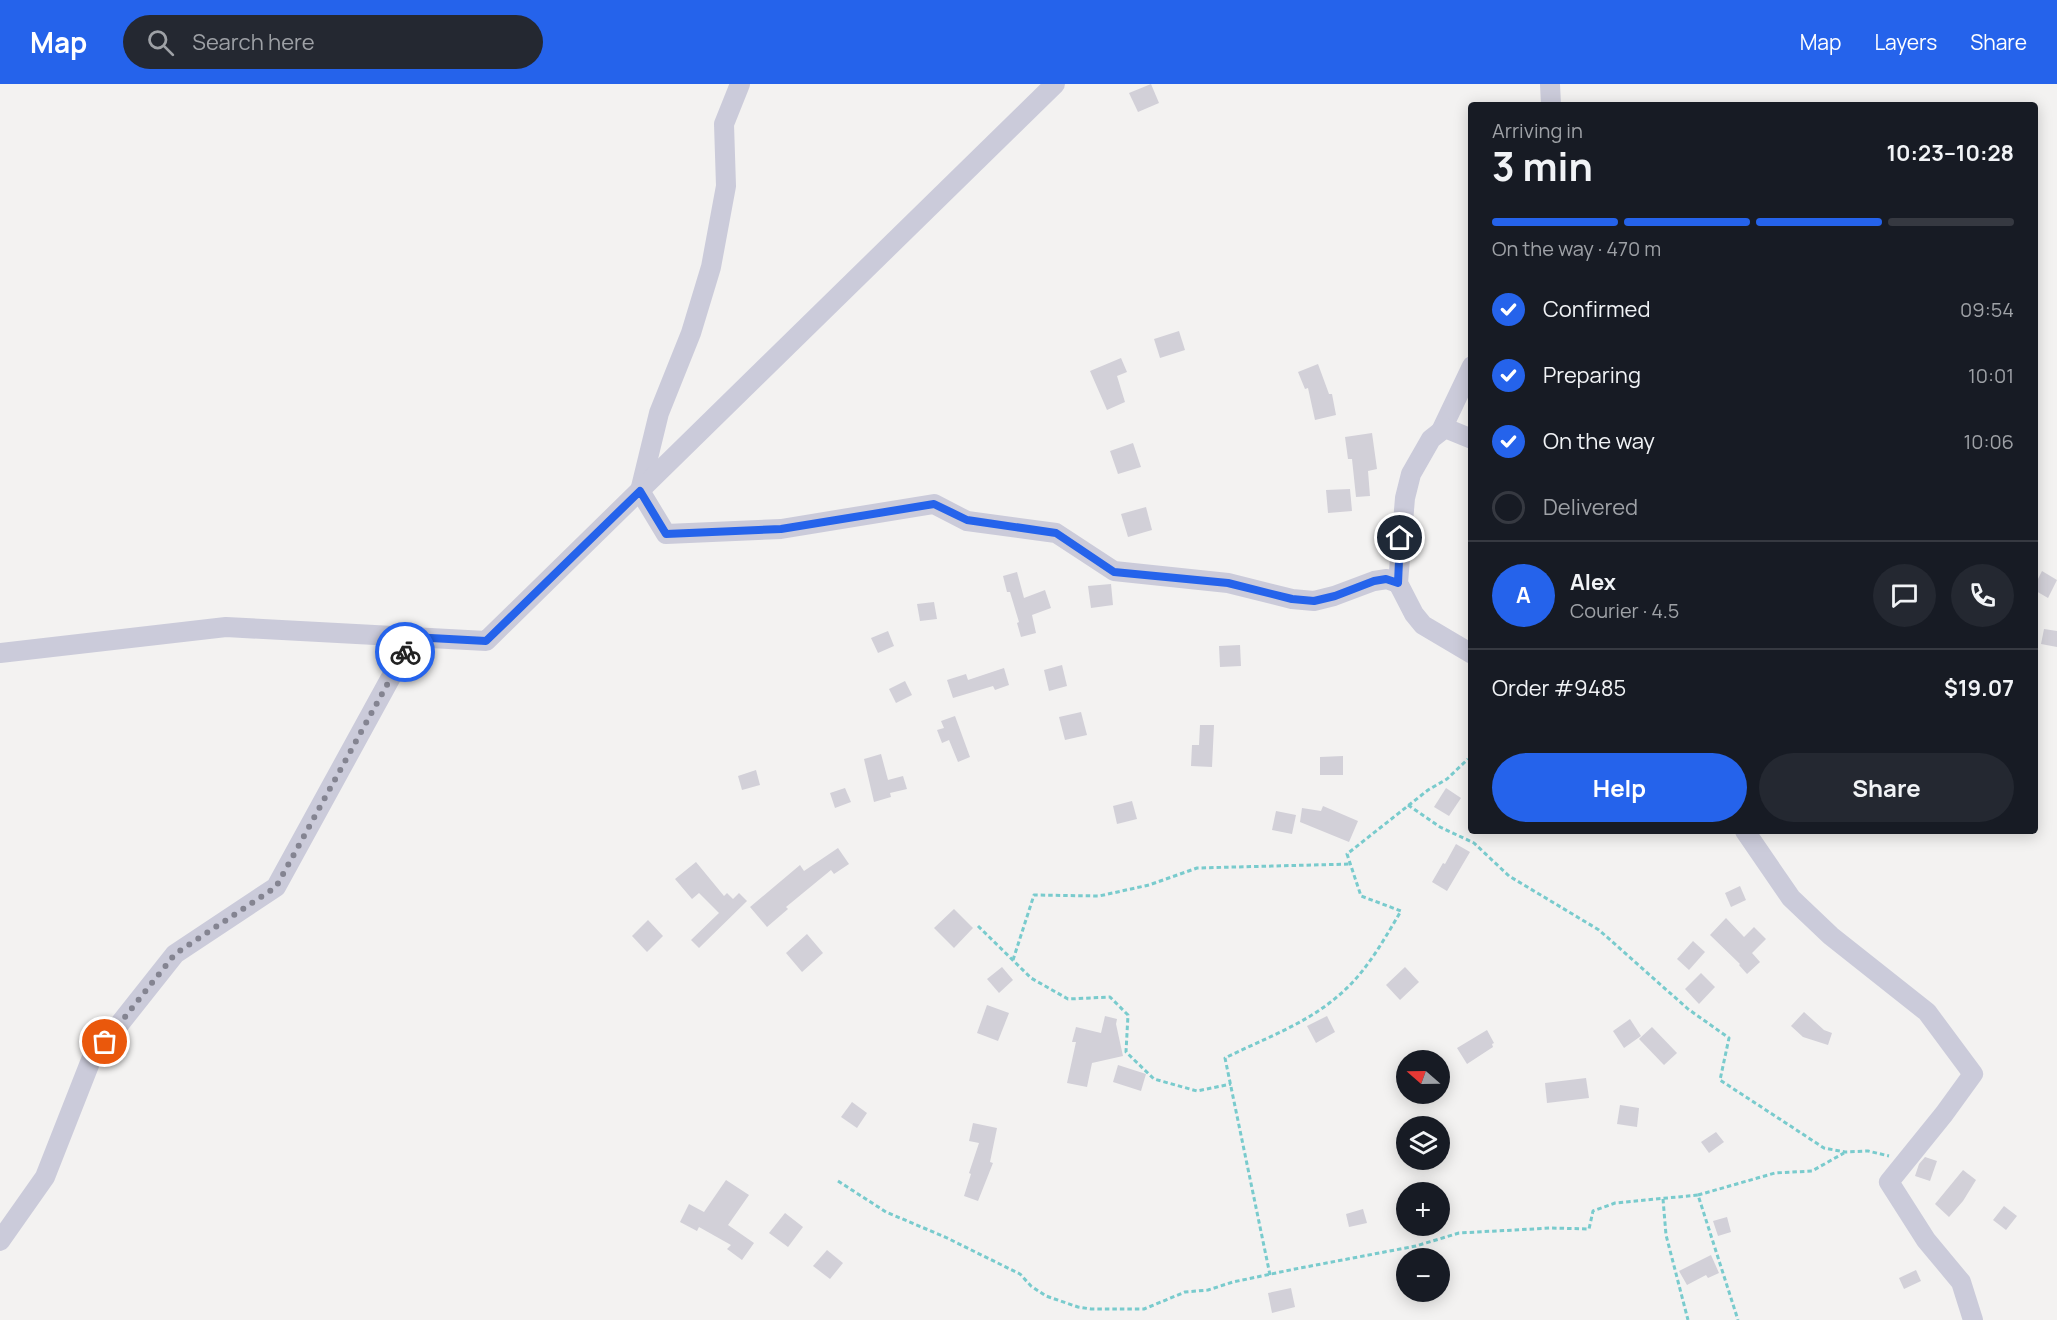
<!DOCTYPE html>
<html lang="en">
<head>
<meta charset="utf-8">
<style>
  body { margin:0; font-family:Manrope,sans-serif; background:#242831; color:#f1f3f6; height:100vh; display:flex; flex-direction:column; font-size:22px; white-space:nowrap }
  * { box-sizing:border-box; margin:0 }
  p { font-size:20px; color:#9ea1a6 }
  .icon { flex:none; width:33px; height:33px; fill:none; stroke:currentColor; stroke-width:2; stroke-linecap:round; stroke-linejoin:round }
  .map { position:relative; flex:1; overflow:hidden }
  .panel { position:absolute; left:1468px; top:18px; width:570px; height:732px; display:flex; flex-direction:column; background:#171b24; border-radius:6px; box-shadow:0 3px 15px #0003 }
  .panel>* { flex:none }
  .needle { width:39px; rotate:290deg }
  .buttons { position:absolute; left:1396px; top:966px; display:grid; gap:12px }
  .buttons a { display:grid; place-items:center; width:54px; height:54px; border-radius:50%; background:#171b24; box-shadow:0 3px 15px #0003; font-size:30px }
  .pin { position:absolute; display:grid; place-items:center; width:51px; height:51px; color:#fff; margin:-26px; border:3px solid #fff; border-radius:50%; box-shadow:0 2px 6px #0007 }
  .courier { position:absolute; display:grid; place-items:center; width:60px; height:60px; margin:-30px; border:4px solid #2563eb; border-radius:50%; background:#fff; color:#222; box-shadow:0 2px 8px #0007 }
  .summary em { font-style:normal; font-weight:700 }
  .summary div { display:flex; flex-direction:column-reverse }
  .summary { display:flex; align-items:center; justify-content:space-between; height:102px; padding:0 24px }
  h1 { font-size:39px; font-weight:700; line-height:45px }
  .bar { display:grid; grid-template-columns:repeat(4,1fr); gap:9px 6px; align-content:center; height:72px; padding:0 24px }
  .bar i { height:8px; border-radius:4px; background:#363941 }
  .bar .selected { background:#2563eb }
  .bar p { grid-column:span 4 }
  .line { display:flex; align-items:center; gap:15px; padding:0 24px; border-top:2px solid #363941 }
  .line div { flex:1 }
  .round { display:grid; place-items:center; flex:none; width:63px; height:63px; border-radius:32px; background:#242831 }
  ol { padding:0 24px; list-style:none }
  li { display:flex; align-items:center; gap:18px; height:66px }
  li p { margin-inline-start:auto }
  li .icon { padding:6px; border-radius:50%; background:#2563eb; color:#fff; stroke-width:4 }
  li:last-child { color:#9ea1a6 }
  li i { width:33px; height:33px; border:3px solid #363941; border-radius:50% }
  .button { display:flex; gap:12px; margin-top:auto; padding:12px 24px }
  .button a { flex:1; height:69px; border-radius:36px; background:#2563eb; color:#fff; font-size:24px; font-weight:700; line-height:69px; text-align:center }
  .button a+a { background:#242831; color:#f1f3f6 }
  header { display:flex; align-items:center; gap:36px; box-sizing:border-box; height:84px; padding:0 30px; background:#2563eb; color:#fff }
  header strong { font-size:28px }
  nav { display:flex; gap:33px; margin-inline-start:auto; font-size:21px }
  .search { width:420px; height:54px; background:#242831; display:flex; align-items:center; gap:15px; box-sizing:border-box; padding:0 21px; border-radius:33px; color:#9ea1a6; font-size:22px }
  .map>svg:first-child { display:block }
</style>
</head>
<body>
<header>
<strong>Map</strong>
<div class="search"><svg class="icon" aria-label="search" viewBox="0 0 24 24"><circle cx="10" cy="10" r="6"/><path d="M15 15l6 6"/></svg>Search here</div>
<nav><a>Map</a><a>Layers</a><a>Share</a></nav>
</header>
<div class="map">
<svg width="2057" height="1236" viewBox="0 0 2057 1236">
  <rect width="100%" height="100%" fill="#f3f2f1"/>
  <!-- building -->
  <g fill="#d2d0d8">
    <path d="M1151,0L1159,19L1138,28L1129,9Z"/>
    <path d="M1179,247L1185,266L1160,274L1154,255Z"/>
    <path d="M1121,274L1127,288L1117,292L1125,318L1107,326L1090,287Z"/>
    <path d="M1318,280L1329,310H1332L1336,331L1315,336L1308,304L1305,305L1298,288Z"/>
    <path d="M1372,349L1377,385L1368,387L1370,412L1356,413L1352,375H1348L1345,353Z"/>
    <path d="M1133,359L1141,383L1118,390L1110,367Z"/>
    <path d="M1350,405L1352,427L1328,429L1326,406Z"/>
    <path d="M1146,423L1152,446L1128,453L1121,430Z"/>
    <path d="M2042,487L2057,496L2048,514L2036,507V499Z"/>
    <path d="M1017,488L1024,514L1045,506L1051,524L1032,531L1036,549L1021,553L1017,539L1019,538L1010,508H1007L1003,492Z"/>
    <path d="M1111,500L1113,521L1091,524L1088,502Z"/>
    <path d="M934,518L937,535L920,537L917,520Z"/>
    <path d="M2044,545L2057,547V563L2041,560Z"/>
    <path d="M888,547L894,562L878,569L871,554Z"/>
    <path d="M1240,561L1241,582L1220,583L1219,562Z"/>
    <path d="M1062,581L1067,602L1049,607L1044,586Z"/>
    <path d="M1004,584L1009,601L995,606L993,602L953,614L947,596L966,590L968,596Z"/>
    <path d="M905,597L912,611L896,619L889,605Z"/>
    <path d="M1081,628L1087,651L1065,656L1059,633Z"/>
    <path d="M955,632L970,673L958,678L949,656L942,659L937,646L944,644L941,637Z"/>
    <path d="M1200,641H1214L1212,683L1191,682L1192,661H1199Z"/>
    <path d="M881,670L888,696L903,692L907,705L890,709L891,713L874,718L864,675Z"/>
    <path d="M1343,672V691H1320V673Z"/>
    <path d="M756,686L760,701L742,706L738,692Z"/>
    <path d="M845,704L851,718L835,724L830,709Z"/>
    <path d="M1446,704L1461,714L1449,732L1434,723Z"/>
    <path d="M1132,717L1137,735L1117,740L1113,722Z"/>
    <path d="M1323,722L1358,737L1349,758L1300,738L1302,724L1321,727Z"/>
    <path d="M1276,727L1296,731L1292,750L1272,746Z"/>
    <path d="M1456,760L1470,768L1447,807L1432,798L1443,779L1445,780Z"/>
    <path d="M838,764L849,780L834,790L831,786L786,823L788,825L767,843L750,823L800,781L804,787Z"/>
    <path d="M696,778L724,812L727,809L733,815L739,809L747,817L699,864L691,856L719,829L699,809L692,815L675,795Z"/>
    <path d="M1740,802L1746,816L1731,823L1725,809Z"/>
    <path d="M954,825L973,844L954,864L934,844Z"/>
    <path d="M1726,834L1744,853L1754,843L1766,855L1752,869L1760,878L1747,890L1739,881L1740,880L1710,851Z"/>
    <path d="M648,836L663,852L647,868L632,852Z"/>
    <path d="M807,850L823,869L802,888L786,869Z"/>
    <path d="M1693,857L1705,868L1689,886L1677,875Z"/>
    <path d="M1002,883L1013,896L999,909L987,895Z"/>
    <path d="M1405,883L1419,898L1400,916L1386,901Z"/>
    <path d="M1701,889L1715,903L1699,920L1685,905Z"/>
    <path d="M987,921L1009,929L998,957L977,949Z"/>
    <path d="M1804,928L1824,946L1832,949L1828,961L1803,953L1791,942Z"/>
    <path d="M1105,932L1117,935L1116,940L1123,972L1092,979L1087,1003L1067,999L1076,958H1072L1076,943L1101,949Z"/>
    <path d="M1327,932L1335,948L1316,959L1307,942Z"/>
    <path d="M1630,935L1641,952L1624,964L1613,947Z"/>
    <path d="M1652,943L1677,969L1664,981L1639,955Z"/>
    <path d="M1487,946L1494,959L1492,960L1493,963L1467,980L1457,964Z"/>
    <path d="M1118,981L1146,990L1141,1007L1113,998Z"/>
    <path d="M1586,994L1589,1014L1547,1019L1545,999Z"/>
    <path d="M852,1018L867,1029L857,1044L841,1033Z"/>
    <path d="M1620,1021L1639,1024L1637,1043L1617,1040Z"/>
    <path d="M973,1039L997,1044L990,1078L993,1079L978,1117L964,1112L971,1090L969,1089L979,1059L969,1057Z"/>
    <path d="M1716,1048L1724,1058L1709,1069L1701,1058Z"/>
    <path d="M1925,1073L1937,1077L1930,1097L1915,1092L1919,1080Z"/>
    <path d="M1963,1086L1976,1096L1963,1117L1949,1133L1935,1120Z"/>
    <path d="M726,1096L749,1111L728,1141L754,1159L742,1176L727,1165L731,1161L699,1143L697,1147L680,1138L689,1120L704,1128Z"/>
    <path d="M2004,1122L2017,1132L2006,1146L1993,1136Z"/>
    <path d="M1363,1125L1367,1139L1349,1143L1346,1130Z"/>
    <path d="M785,1129L803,1143L788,1163L769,1149Z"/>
    <path d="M1727,1133L1731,1148L1718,1152L1713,1137Z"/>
    <path d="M827,1166L843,1179L830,1195L813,1182Z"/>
    <path d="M1711,1171L1719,1189L1708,1194L1706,1191L1687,1201L1679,1187Z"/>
    <path d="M1916,1186L1921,1197L1904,1205L1899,1194Z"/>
    <path d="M1291,1204L1295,1223L1272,1229L1268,1209Z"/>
  </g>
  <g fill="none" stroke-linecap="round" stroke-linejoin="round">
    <!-- path -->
    <g stroke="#79cbcd" stroke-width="3" stroke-dasharray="4.5 3" stroke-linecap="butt">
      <path d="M1408,721L1440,743L1474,759L1509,792L1599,846L1688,925L1729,954L1720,996L1824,1064L1845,1068L1868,1067L1889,1072"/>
      <path d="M978,842L1031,894L1068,915L1110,913L1128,931L1126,968L1154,995L1197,1007L1231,1000"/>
      <path d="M1013,876L1034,811L1099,812L1149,801L1197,784L1351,780"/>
      <path d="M838,1097L886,1128L945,1153L1020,1190L1031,1202L1046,1212L1078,1223L1091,1225H1144L1185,1208L1208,1206L1233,1198L1295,1185L1416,1162L1459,1149L1551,1144L1589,1145L1593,1127L1615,1119L1698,1111L1738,1236"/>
      <path d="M1698,1111L1775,1089L1812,1087L1844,1069"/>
      <path d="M1663,1115L1666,1151L1688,1236"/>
      <path d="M1270,1191L1225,974C1263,955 1306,940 1338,912C1366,889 1383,857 1401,827L1361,812L1347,770L1428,706L1447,695L1468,675"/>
    </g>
    <!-- minor -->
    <g stroke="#cbcbda" stroke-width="20">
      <path d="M740,0L724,40L726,102L711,183L691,249L659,329L640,407L666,450L781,445L934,420L967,437L1056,449L1114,487L1228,499L1292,515L1314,517L1334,512L1374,497L1387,495L1398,499"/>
      <path d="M1550,0L1551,21"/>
      <path d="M1441,347L1472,282"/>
      <path d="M1472,355L1445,344L1431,355L1411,390L1405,414L1398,499L1414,530L1423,541L1472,570"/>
      <path d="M0,569L226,543L486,557L1055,0"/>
      <path d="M1745,747L1791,814L1831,852L1927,928L1973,990L1944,1030L1889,1098L1926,1156L1961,1198L1973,1236"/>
      <path d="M0,1157L45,1093L91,976L175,870L276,803L413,553"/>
    </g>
  </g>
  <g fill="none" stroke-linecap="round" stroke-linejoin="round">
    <!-- done -->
    <path stroke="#848491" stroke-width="6" stroke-dasharray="0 10.8" d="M105,958L175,870L276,803L405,568"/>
    <!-- route -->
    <path stroke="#2563eb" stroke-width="8" d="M405,568L412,553L486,557L640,407L666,450L781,445L934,420L967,436L1056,449L1114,488L1228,499L1292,515L1314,517L1335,512L1374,497L1386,495L1398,499L1400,454"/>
  </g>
</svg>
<div class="buttons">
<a><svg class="needle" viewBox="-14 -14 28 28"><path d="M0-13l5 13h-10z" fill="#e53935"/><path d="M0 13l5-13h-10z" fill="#9ea1a6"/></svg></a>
<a><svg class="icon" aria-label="layers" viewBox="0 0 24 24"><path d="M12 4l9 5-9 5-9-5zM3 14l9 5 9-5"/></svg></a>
<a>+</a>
<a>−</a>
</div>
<div class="pin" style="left:105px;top:958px;background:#ea580c"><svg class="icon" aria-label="bag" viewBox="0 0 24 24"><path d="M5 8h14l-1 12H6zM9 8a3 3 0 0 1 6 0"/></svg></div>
<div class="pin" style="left:1400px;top:454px;background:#1f2937"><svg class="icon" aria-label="home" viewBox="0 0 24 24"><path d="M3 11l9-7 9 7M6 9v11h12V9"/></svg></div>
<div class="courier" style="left:405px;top:568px"><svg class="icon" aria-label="bike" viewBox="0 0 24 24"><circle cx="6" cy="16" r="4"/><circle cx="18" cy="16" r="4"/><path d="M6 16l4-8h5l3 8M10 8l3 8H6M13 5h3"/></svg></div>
<section class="panel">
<div class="summary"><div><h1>3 min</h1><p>Arriving in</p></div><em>10:23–10:28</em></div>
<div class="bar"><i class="selected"></i><i class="selected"></i><i class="selected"></i><i></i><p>On the way · 470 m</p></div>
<ol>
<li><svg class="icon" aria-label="check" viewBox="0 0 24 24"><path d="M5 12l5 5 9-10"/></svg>Confirmed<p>09:54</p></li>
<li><svg class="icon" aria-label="check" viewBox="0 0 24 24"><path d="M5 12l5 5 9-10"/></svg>Preparing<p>10:01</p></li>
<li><svg class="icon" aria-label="check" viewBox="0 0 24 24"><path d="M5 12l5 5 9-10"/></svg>On the way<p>10:06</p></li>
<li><i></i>Delivered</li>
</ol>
<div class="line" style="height:108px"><b class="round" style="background:#2563eb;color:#fff">A</b><div><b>Alex</b><p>Courier · 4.5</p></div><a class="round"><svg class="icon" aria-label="chat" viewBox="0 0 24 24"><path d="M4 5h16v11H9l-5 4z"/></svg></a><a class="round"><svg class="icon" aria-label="phone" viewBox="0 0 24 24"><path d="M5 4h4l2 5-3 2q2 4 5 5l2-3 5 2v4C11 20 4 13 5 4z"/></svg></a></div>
<div class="line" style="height:78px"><div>Order #9485</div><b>$19.07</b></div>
<div class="button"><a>Help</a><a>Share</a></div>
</section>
</div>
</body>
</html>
